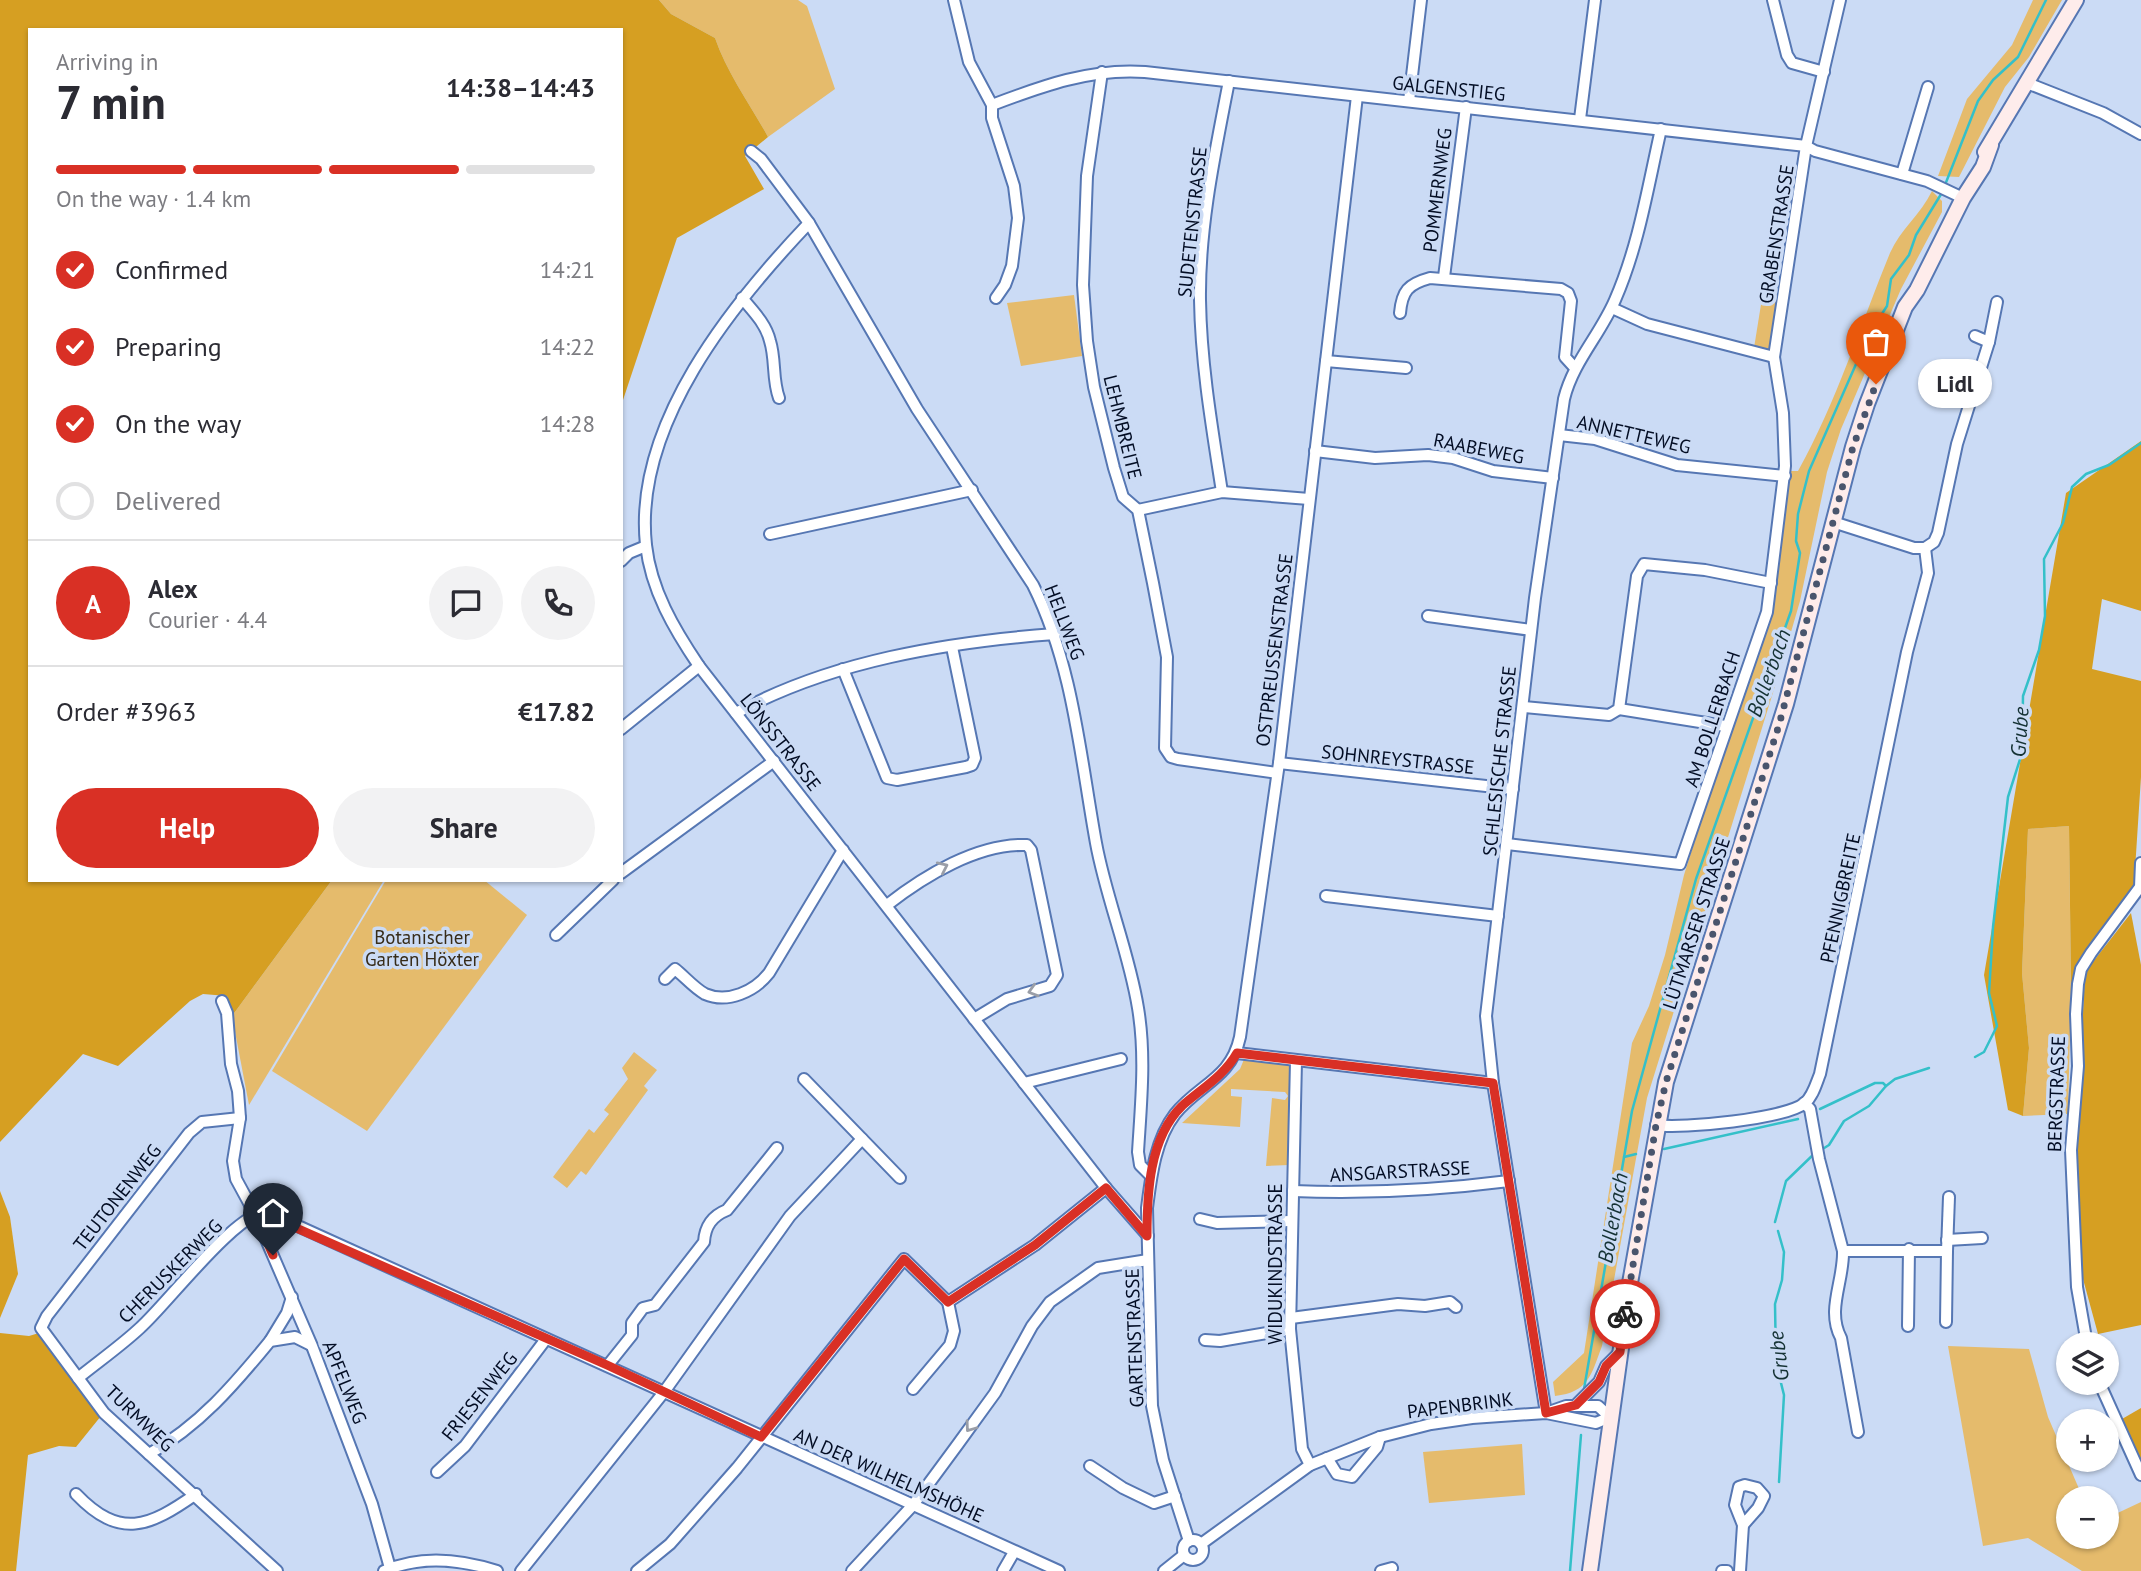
<!DOCTYPE html>
<html lang="en">
<head>
<meta charset="utf-8">
<style>
  body { margin:0; font-family:"PT Sans",sans-serif; background:#f2f2f3; color:#2b2b33; height:100vh; display:flex; flex-direction:column; font-size:26px; white-space:nowrap }
  * { box-sizing:border-box; margin:0 }
  p { font-size:23px; color:#7c7c81 }
  .icon { flex:none; width:38px; height:38px; fill:none; stroke:currentColor; stroke-width:2; stroke-linecap:round; stroke-linejoin:round }
  .map { position:relative; flex:1; overflow:hidden }
  .drawer { position:absolute; left:28px; top:28px; width:595px; height:854px; display:flex; flex-direction:column; background:#fff; border-radius:0px; box-shadow:0 2px 5px #0004 }
  .drawer>* { flex:none }
  .controls { position:absolute; left:2056px; top:1332px; display:grid; gap:14px }
  .controls a { display:grid; place-items:center; width:63px; height:63px; border-radius:50%; background:#fff; box-shadow:0 2px 5px #0004; font-size:35px }
  .pin { position:absolute; display:grid; place-items:center; width:60px; height:60px; color:#fff; margin:-72px -30px; border-radius:50% 50% 50% 0; rotate:-45deg; box-shadow:0 0 7px #0007 }
  .pin .icon { rotate:45deg }
  .courier { position:absolute; display:grid; place-items:center; width:70px; height:70px; margin:-35px; border:5px solid #d93025; border-radius:50%; background:#fff; color:#222; box-shadow:0 2px 9px #0007 }
  .bubble { position:absolute; height:49px; border-radius:24px; background:#fff; box-shadow:0 2px 5px #0004; font-size:23px; font-weight:700; line-height:49px; text-align:center }
  .head em { font-style:normal; font-weight:700 }
  .head div { display:flex; flex-direction:column-reverse }
  .head { display:flex; align-items:center; justify-content:space-between; height:119px; padding:0 28px }
  h1 { font-size:46px; font-weight:700; line-height:52px }
  .bar { display:grid; grid-template-columns:repeat(4,1fr); gap:10px 7px; align-content:center; height:84px; padding:0 28px }
  .bar i { height:9px; border-radius:5px; background:#e1e1e2 }
  .bar .current { background:#d93025 }
  .bar p { grid-column:span 4 }
  .line { display:flex; align-items:center; gap:18px; padding:0 28px; border-top:2px solid #e1e1e2 }
  .line div { flex:1 }
  .round { display:grid; place-items:center; flex:none; width:74px; height:74px; border-radius:37px; background:#f2f2f3 }
  ol { padding:0 28px; list-style:none }
  li { display:flex; align-items:center; gap:21px; height:77px }
  li p { margin-inline-start:auto }
  li .icon { padding:7px; border-radius:50%; background:#d93025; color:#fff; stroke-width:4 }
  li:last-child { color:#7c7c81 }
  li i { width:38px; height:38px; border:4px solid #e1e1e2; border-radius:50% }
  .action { display:flex; gap:14px; margin-top:auto; padding:14px 28px }
  .action a { flex:1; height:80px; border-radius:42px; background:#d93025; color:#fff; font-size:28px; font-weight:700; line-height:80px; text-align:center }
  .action a+a { background:#f2f2f3; color:#2b2b33 }
  .map>svg:first-child { display:block }
</style>
</head>
<body>
<div class="map">
<svg width="2141" height="1571" viewBox="0 0 2141 1571">
  <rect width="100%" height="100%" fill="#cbdbf5"/>
  <!-- green -->
  <g fill="#e5bb6c">
    <path d="M659,0H798L807,6L835,89L768,137C750,104 727,73 715,38L671,14Z"/>
    <path d="M2033,0H2062L2029,57L2005,87L1959,177L1938,176L1967,99L2012,45Z"/>
    <path d="M1932,191L1942,201V212L1901,289L1841,429L1827,472L1800,601L1780,670L1647,1098L1602,1346C1591,1375 1589,1392 1555,1396L1553,1382L1584,1353L1632,1043L1649,1006L1665,955L1684,875L1729,731L1760,645L1776,582L1791,471H1798C1837,401 1860,326 1890,253C1900,230 1921,214 1932,191Z"/>
    <path d="M1763,292L1780,295L1771,351L1754,348Z"/>
    <path d="M1074,295L1082,356L1021,366L1007,303Z"/>
    <path d="M2069,826L2071,990L2068,1114L2023,1116L2029,1048L2022,973L2028,829Z"/>
    <path d="M332,880H384L249,1105L232,1016Z"/>
    <path d="M386,880H484L527,915L367,1131L272,1071Z"/>
    <path d="M634,1052L657,1070L644,1086L648,1090L586,1175L581,1171L567,1188L553,1177L589,1129L594,1133L609,1114L604,1110L628,1079L622,1068Z"/>
    <path d="M1245,1057L1292,1064L1289,1165L1266,1166L1272,1098L1285,1100L1288,1096L1285,1092L1231,1089V1096L1242,1097L1240,1127L1182,1123L1240,1069Z"/>
    <path d="M1948,1346L2029,1349L2048,1417L2083,1498H2068V1536H2107V1518L2141,1502V1571H2082L2028,1538L1983,1546Z"/>
    <path d="M1522,1444L1525,1495L1429,1503L1423,1452Z"/>
  </g>
  <!-- forest -->
  <g fill="#d69f22">
    <path d="M0,0H659L671,14L715,38C727,73 750,104 768,137L745,156L764,189L677,238L621,406V30H30V880H332L232,1016L227,996L203,994L190,1001L118,1066L83,1054L0,1142Z"/>
    <path d="M2141,441V611L2102,599L2092,669L2141,681V777L2134,885L2082,957L2071,985L2069,826L2028,829L2022,973L2029,1048L2023,1116L2008,1110L1984,975L2066,493Z"/>
    <path d="M2131,913L2141,965V1325L2098,1334L2083,1279L2076,1157L2085,972Z"/>
    <path d="M0,1191L10,1217L18,1274L0,1318Z"/>
    <path d="M0,1333L29,1336L39,1333L101,1416L76,1447L59,1446L28,1455L16,1571H0Z"/>
    <path d="M2141,1408V1468L2122,1419Z"/>
  </g>
  <g fill="none" stroke-linecap="round" stroke-linejoin="round">
    <!-- stream -->
    <g stroke="#34c0c9" stroke-width="2.5">
      <path d="M1945,185L1978,101L1993,80L2018,57L2046,0"/>
      <path d="M1975,1057L1984,1052L1997,1026L1989,993L1993,927L2008,797L2022,753L2023,696L2039,650L2045,616L2044,559L2063,523L2072,487L2086,474L2109,465L2141,443"/>
      <path d="M1820,1109L1875,1083H1883L1886,1086"/>
      <path d="M1664,1149L1798,1119"/>
      <path d="M1821,1150L1829,1145L1844,1121L1869,1106L1886,1086L1895,1079L1929,1068"/>
      <path d="M1624,1157L1636,1154"/>
      <path d="M1775,1222L1786,1181L1815,1153"/>
      <path d="M1778,1231L1784,1252L1782,1280L1775,1304L1776,1363L1784,1395L1779,1482"/>
      <path d="M1584,1389L1632,1111L1696,879L1791,611L1800,553L1796,541L1798,514L1809,471L1860,355L1871,342L1874,326L1887,306L1891,279L1909,255L1916,235L1943,191"/>
      <path d="M1570,1571L1581,1435"/>
    </g>
    <defs>
      <g id="street">
        <path d="M954,0L969,62L992,105V118L1014,186L1018,218L1012,266L1005,285L996,298"/>
        <path d="M1773,0L1787,55L1792,63L1824,72"/>
        <path d="M1102,72L1087,176L1083,285L1087,341L1094,387L1114,468L1123,497L1138,510L1153,583L1167,657L1165,748L1171,757L1178,759L1277,773"/>
        <path d="M2027,83L2103,113L2141,134"/>
        <path d="M1409,101L1421,0"/>
        <path d="M992,105C1042,86 1091,68 1145,72L1806,146L1815,151L1927,181L1963,198"/>
        <path d="M1580,119L1595,0"/>
        <path d="M751,151L761,159L809,223L917,409L1033,585C1073,665 1080,755 1096,843C1106,898 1129,952 1138,1008C1146,1056 1141,1103 1138,1152L1140,1165L1151,1176"/>
        <path d="M1902,174L1928,87"/>
        <path d="M809,223C732,304 633,425 646,545C651,590 674,629 699,666L1106,1188L1148,1236"/>
        <path d="M1444,277L1466,107"/>
        <path d="M742,298C753,311 766,324 770,341C776,360 772,379 779,398"/>
        <path d="M1612,308L1647,324L1774,357"/>
        <path d="M1400,313C1402,291 1408,284 1430,278L1561,289L1568,293L1571,301L1565,357L1575,368"/>
        <path d="M1989,342L1997,302"/>
        <path d="M1326,361L1406,368"/>
        <path d="M1559,435L1595,439L1677,465L1785,476"/>
        <path d="M1315,451L1375,458L1428,455L1453,458L1493,471L1553,478"/>
        <path d="M1222,492C1212,428 1201,364 1200,300C1199,227 1215,153 1229,81"/>
        <path d="M1138,510L1222,492L1309,499"/>
        <path d="M770,534L972,490"/>
        <path d="M1925,548L1934,542L1938,533L1957,444L1989,342L1975,336"/>
        <path d="M621,561L629,553L646,546"/>
        <path d="M1428,616L1531,630"/>
        <path d="M843,669L887,778L897,780L966,767L972,765L975,758L952,647"/>
        <path d="M1524,707L1609,715L1619,709L1637,576L1644,564L1705,570L1771,583"/>
        <path d="M1619,709L1725,726"/>
        <path d="M736,713C831,661 947,642 1055,634"/>
        <path d="M621,729L699,666"/>
        <path d="M1279,763L1513,789"/>
        <path d="M1507,844L1680,864L1767,612L1785,466L1783,413L1774,357L1806,146L1840,0"/>
        <path d="M621,873L774,761"/>
        <path d="M1326,896L1498,916"/>
        <path d="M887,905C924,876 978,843 1027,845L1031,850L1057,975L1050,986L1007,999L974,1019"/>
        <path d="M556,935L613,880"/>
        <path d="M665,979L675,969C684,976 694,988 705,994C728,1004 755,991 769,973L843,850"/>
        <path d="M222,1001L227,1013L231,1064L238,1091L240,1118L233,1161L236,1179L255,1214L312,1346L372,1504L390,1568"/>
        <path d="M1237,1053L1493,1083"/>
        <path d="M1296,1061L1290,1329L1302,1449L1310,1465"/>
        <path d="M804,1079L900,1178"/>
        <path d="M1024,1083L1121,1059"/>
        <path d="M1804,1103L1810,1109L1819,1159L1843,1251C1844,1281 1826,1310 1841,1338L1858,1432"/>
        <path d="M240,1118L202,1122L189,1133L47,1316L41,1328L104,1413L277,1571"/>
        <path d="M1656,1125C1682,1129 1785,1119 1805,1103C1813,1096 1816,1084 1820,1074L1907,652L1928,573L1925,548H1914L1833,522"/>
        <path d="M1293,1191C1365,1194 1438,1190 1509,1181"/>
        <path d="M1200,1219L1217,1223L1291,1221"/>
        <path d="M1947,1240L1982,1238"/>
        <path d="M1843,1251H1947L1946,1322"/>
        <path d="M1947,1251L1949,1197"/>
        <path d="M1291,1318L1398,1304L1425,1306L1450,1302L1456,1307"/>
        <path d="M1908,1326L1909,1249"/>
        <path d="M1205,1340L1220,1341L1290,1329"/>
        <path d="M270,1341L287,1313L292,1297"/>
        <path d="M2087,1344L2077,1287L2071,1150L2078,1066L2076,1014L2078,984L2081,969L2091,953L2140,887L2141,863"/>
        <path d="M608,1365L632,1335V1323L643,1308L655,1305L704,1242C705,1226 712,1216 727,1210L777,1148"/>
        <path d="M78,1378C99,1361 122,1345 141,1327C166,1305 238,1210 267,1212L1059,1571"/>
        <path d="M2099,1382L2141,1475"/>
        <path d="M913,1389L950,1345L954,1331L948,1302L1035,1245L1106,1188"/>
        <path d="M1576,1405L1599,1382L1606,1366L1620,1352"/>
        <path d="M1546,1413L1493,1083L1486,1016L1535,598L1564,399C1573,362 1600,335 1615,300C1639,245 1648,186 1661,129"/>
        <path d="M149,1454C199,1426 234,1385 270,1341L295,1337L311,1345"/>
        <path d="M1327,1458L1337,1474L1352,1477L1377,1447L1380,1437"/>
        <path d="M1090,1466L1123,1488L1154,1503L1175,1496"/>
        <path d="M437,1472L465,1446L546,1339"/>
        <path d="M1745,1485L1757,1488L1764,1496L1758,1508L1743,1525L1735,1505L1739,1487Z"/>
        <path d="M76,1494C120,1540 149,1527 196,1494"/>
        <circle cx="1193" cy="1550" r="10"/>
        <path d="M1189,1541L1163,1460L1152,1406L1147,1208C1151,1177 1155,1140 1175,1114C1199,1084 1231,1079 1240,1037L1279,763L1357,96"/>
        <path d="M1201,1544L1310,1465L1380,1437L1431,1424L1472,1418L1546,1413L1566,1406H1598L1610,1417L1596,1423L1546,1413"/>
        <path d="M384,1571C420,1555 460,1559 497,1571"/>
        <path d="M521,1571L664,1392L790,1216L862,1139"/>
        <path d="M637,1571L670,1544L737,1468L904,1259L948,1302"/>
        <path d="M852,1571L913,1505L958,1444L995,1393L1032,1326L1050,1302L1098,1268L1148,1260"/>
        <path d="M1003,1571L1014,1552"/>
        <path d="M1164,1571L1184,1555"/>
        <path d="M1381,1571L1392,1568"/>
        <path d="M1722,1571H1727"/>
        <path d="M1740,1571L1743,1525"/>
      </g>
      <g id="secondary">
        <path d="M1985,152L2076,0"/>
        <path d="M1590,1571L1630,1283L1666,1082L1786,704L1853,447L1867,404L1905,307L1917,290L1963,198L1983,167L1991,145"/>
      </g>
    </defs>
    <!-- street casing -->
    <use href="#street" stroke="#5677b3" stroke-width="14"/>
    <!-- secondary casing -->
    <use href="#secondary" stroke="#5677b3" stroke-width="18"/>
    <!-- street -->
    <use href="#street" stroke="#fff" stroke-width="10"/>
    <!-- secondary -->
    <use href="#secondary" stroke="#feeceb" stroke-width="14"/>
  </g>
  <!-- one-way arrows -->
  <defs><path id="oneway-chevron" d="M-2-3.5L2.5 0L-2 3.5" fill="none" stroke-width="1.6" stroke-linecap="round" stroke-linejoin="round" transform="scale(1.75)"/></defs>
  <g stroke="#9a9ea7">
    <use href="#oneway-chevron" transform="translate(943 867) rotate(-25)"/>
    <use href="#oneway-chevron" transform="translate(1033 991) rotate(163)"/>
    <use href="#oneway-chevron" transform="translate(970 1427) rotate(126)"/>
  </g>
  <g fill="none" stroke-linecap="round" stroke-linejoin="round">
    <!-- done -->
    <path stroke="#49556d" stroke-width="7" stroke-dasharray="0 12.6" d="M1625,1314L1656,1125L1666,1082L1779,725L1853,447L1876,384"/>
    <!-- route -->
    <path stroke="#d93025" stroke-width="9" d="M273,1255L255,1214L260,1212L607,1365L761,1437L904,1259L948,1302L1035,1245L1106,1188L1147,1236C1147,1194 1149,1138 1182,1106C1201,1089 1224,1076 1237,1053L1493,1083L1546,1413L1576,1405L1599,1382L1606,1366L1620,1352L1625,1314"/>
  </g>
  <g text-anchor="middle" stroke-width="7" stroke-linejoin="round" paint-order="stroke">
    <!-- street labels -->
    <g font-size="19" fill="#030d24" stroke="#cbdbf5">
      <text transform="translate(1449 88) rotate(6)" y="7">GALGENSTIEG</text>
      <text transform="translate(1437 190) rotate(-83)" y="7">POMMERNWEG</text>
      <text transform="translate(1192 222) rotate(-84)" y="7">SUDETENSTRASSE</text>
      <text transform="translate(1776 234) rotate(-81)" y="7">GRABENSTRASSE</text>
      <text transform="translate(1123 427) rotate(76)" y="7">LEHMBREITE</text>
      <text transform="translate(1634 434) rotate(13)" y="7">ANNETTEWEG</text>
      <text transform="translate(1479 448) rotate(11)" y="7">RAABEWEG</text>
      <text transform="translate(1065 622) rotate(69)" y="7">HELLWEG</text>
      <text transform="translate(1274 650) rotate(-83)" y="7">OSTPREUSSENSTRASSE</text>
      <text transform="translate(1712 719) rotate(-72)" y="7">AM BOLLERBACH</text>
      <text transform="translate(781 742) rotate(52)" y="7">LÖNSSTRASSE</text>
      <text transform="translate(1398 759) rotate(6)" y="7">SOHNREYSTRASSE</text>
      <text transform="translate(1499 761) rotate(-84)" y="7">SCHLESISCHE STRASSE</text>
      <text transform="translate(1840 898) rotate(-78)" y="7">PFENNIGBREITE</text>
      <text transform="translate(1696 923) rotate(-72)" y="7">LÜTMARSER STRASSE</text>
      <text transform="translate(2056 1094) rotate(-88)" y="7">BERGSTRASSE</text>
      <text transform="translate(1400 1171) rotate(-3)" y="7">ANSGARSTRASSE</text>
      <text transform="translate(117 1197) rotate(-52)" y="7">TEUTONENWEG</text>
      <text transform="translate(1275 1264) rotate(-90)" y="7">WIDUKINDSTRASSE</text>
      <text transform="translate(170 1271) rotate(-45)" y="7">CHERUSKERWEG</text>
      <text transform="translate(1134 1338) rotate(-92)" y="7">GARTENSTRASSE</text>
      <text transform="translate(345 1382) rotate(68)" y="7">APFELWEG</text>
      <text transform="translate(479 1396) rotate(-51)" y="7">FRIESENWEG</text>
      <text transform="translate(1460 1405) rotate(-7)" y="7">PAPENBRINK</text>
      <text transform="translate(140 1418) rotate(44)" y="7">TURMWEG</text>
      <text transform="translate(889 1475) rotate(24)" y="7">AN DER WILHELMSHÖHE</text>
    </g>
    <!-- park labels -->
    <g font-size="19" fill="#372c19" stroke="#cbdbf5">
      <text x="422" y="944">Botanischer<tspan x="422" dy="22">Garten Höxter</tspan></text>
    </g>
    <!-- water labels -->
    <g font-size="21" font-style="italic" fill="#153234" stroke="#cbdbf5">
      <text transform="translate(1769 673) rotate(-70)" y="7">Bollerbach</text>
      <text transform="translate(2020 732) rotate(-86)" y="7">Grube</text>
      <text transform="translate(1613 1218) rotate(-80)" y="7">Bollerbach</text>
      <text transform="translate(1779 1356) rotate(-97)" y="7">Grube</text>
    </g>
  </g>
</svg>
<div class="controls">
<a><svg class="icon" aria-label="layers" viewBox="0 0 24 24"><path d="M12 4l9 5-9 5-9-5zM3 14l9 5 9-5"/></svg></a>
<a>+</a>
<a>−</a>
</div>
<div class="pin" style="left:1876px;top:384px;background:#ea580c"><svg class="icon" aria-label="bag" viewBox="0 0 24 24"><path d="M5 8h14l-1 12H6zM9 8a3 3 0 0 1 6 0"/></svg></div>
<div class="pin" style="left:273px;top:1255px;background:#1f2937"><svg class="icon" aria-label="home" viewBox="0 0 24 24"><path d="M3 11l9-7 9 7M6 9v11h12V9"/></svg></div>
<div class="courier" style="left:1625px;top:1314px"><svg class="icon" aria-label="bike" viewBox="0 0 24 24"><circle cx="6" cy="16" r="4"/><circle cx="18" cy="16" r="4"/><path d="M6 16l4-8h5l3 8M10 8l3 8H6M13 5h3"/></svg></div>
<div class="bubble" style="left:1918px;top:359px;width:74px">Lidl</div>
<section class="drawer">
<div class="head"><div><h1>7 min</h1><p>Arriving in</p></div><em>14:38–14:43</em></div>
<div class="bar"><i class="current"></i><i class="current"></i><i class="current"></i><i></i><p>On the way · 1.4 km</p></div>
<ol>
<li><svg class="icon" aria-label="check" viewBox="0 0 24 24"><path d="M5 12l5 5 9-10"/></svg>Confirmed<p>14:21</p></li>
<li><svg class="icon" aria-label="check" viewBox="0 0 24 24"><path d="M5 12l5 5 9-10"/></svg>Preparing<p>14:22</p></li>
<li><svg class="icon" aria-label="check" viewBox="0 0 24 24"><path d="M5 12l5 5 9-10"/></svg>On the way<p>14:28</p></li>
<li><i></i>Delivered</li>
</ol>
<div class="line" style="height:126px"><b class="round" style="background:#d93025;color:#fff">A</b><div><b>Alex</b><p>Courier · 4.4</p></div><a class="round"><svg class="icon" aria-label="chat" viewBox="0 0 24 24"><path d="M4 5h16v11H9l-5 4z"/></svg></a><a class="round"><svg class="icon" aria-label="phone" viewBox="0 0 24 24"><path d="M5 4h4l2 5-3 2q2 4 5 5l2-3 5 2v4C11 20 4 13 5 4z"/></svg></a></div>
<div class="line" style="height:91px"><div>Order #3963</div><b>€17.82</b></div>
<div class="action"><a>Help</a><a>Share</a></div>
</section>
</div>
</body>
</html>
